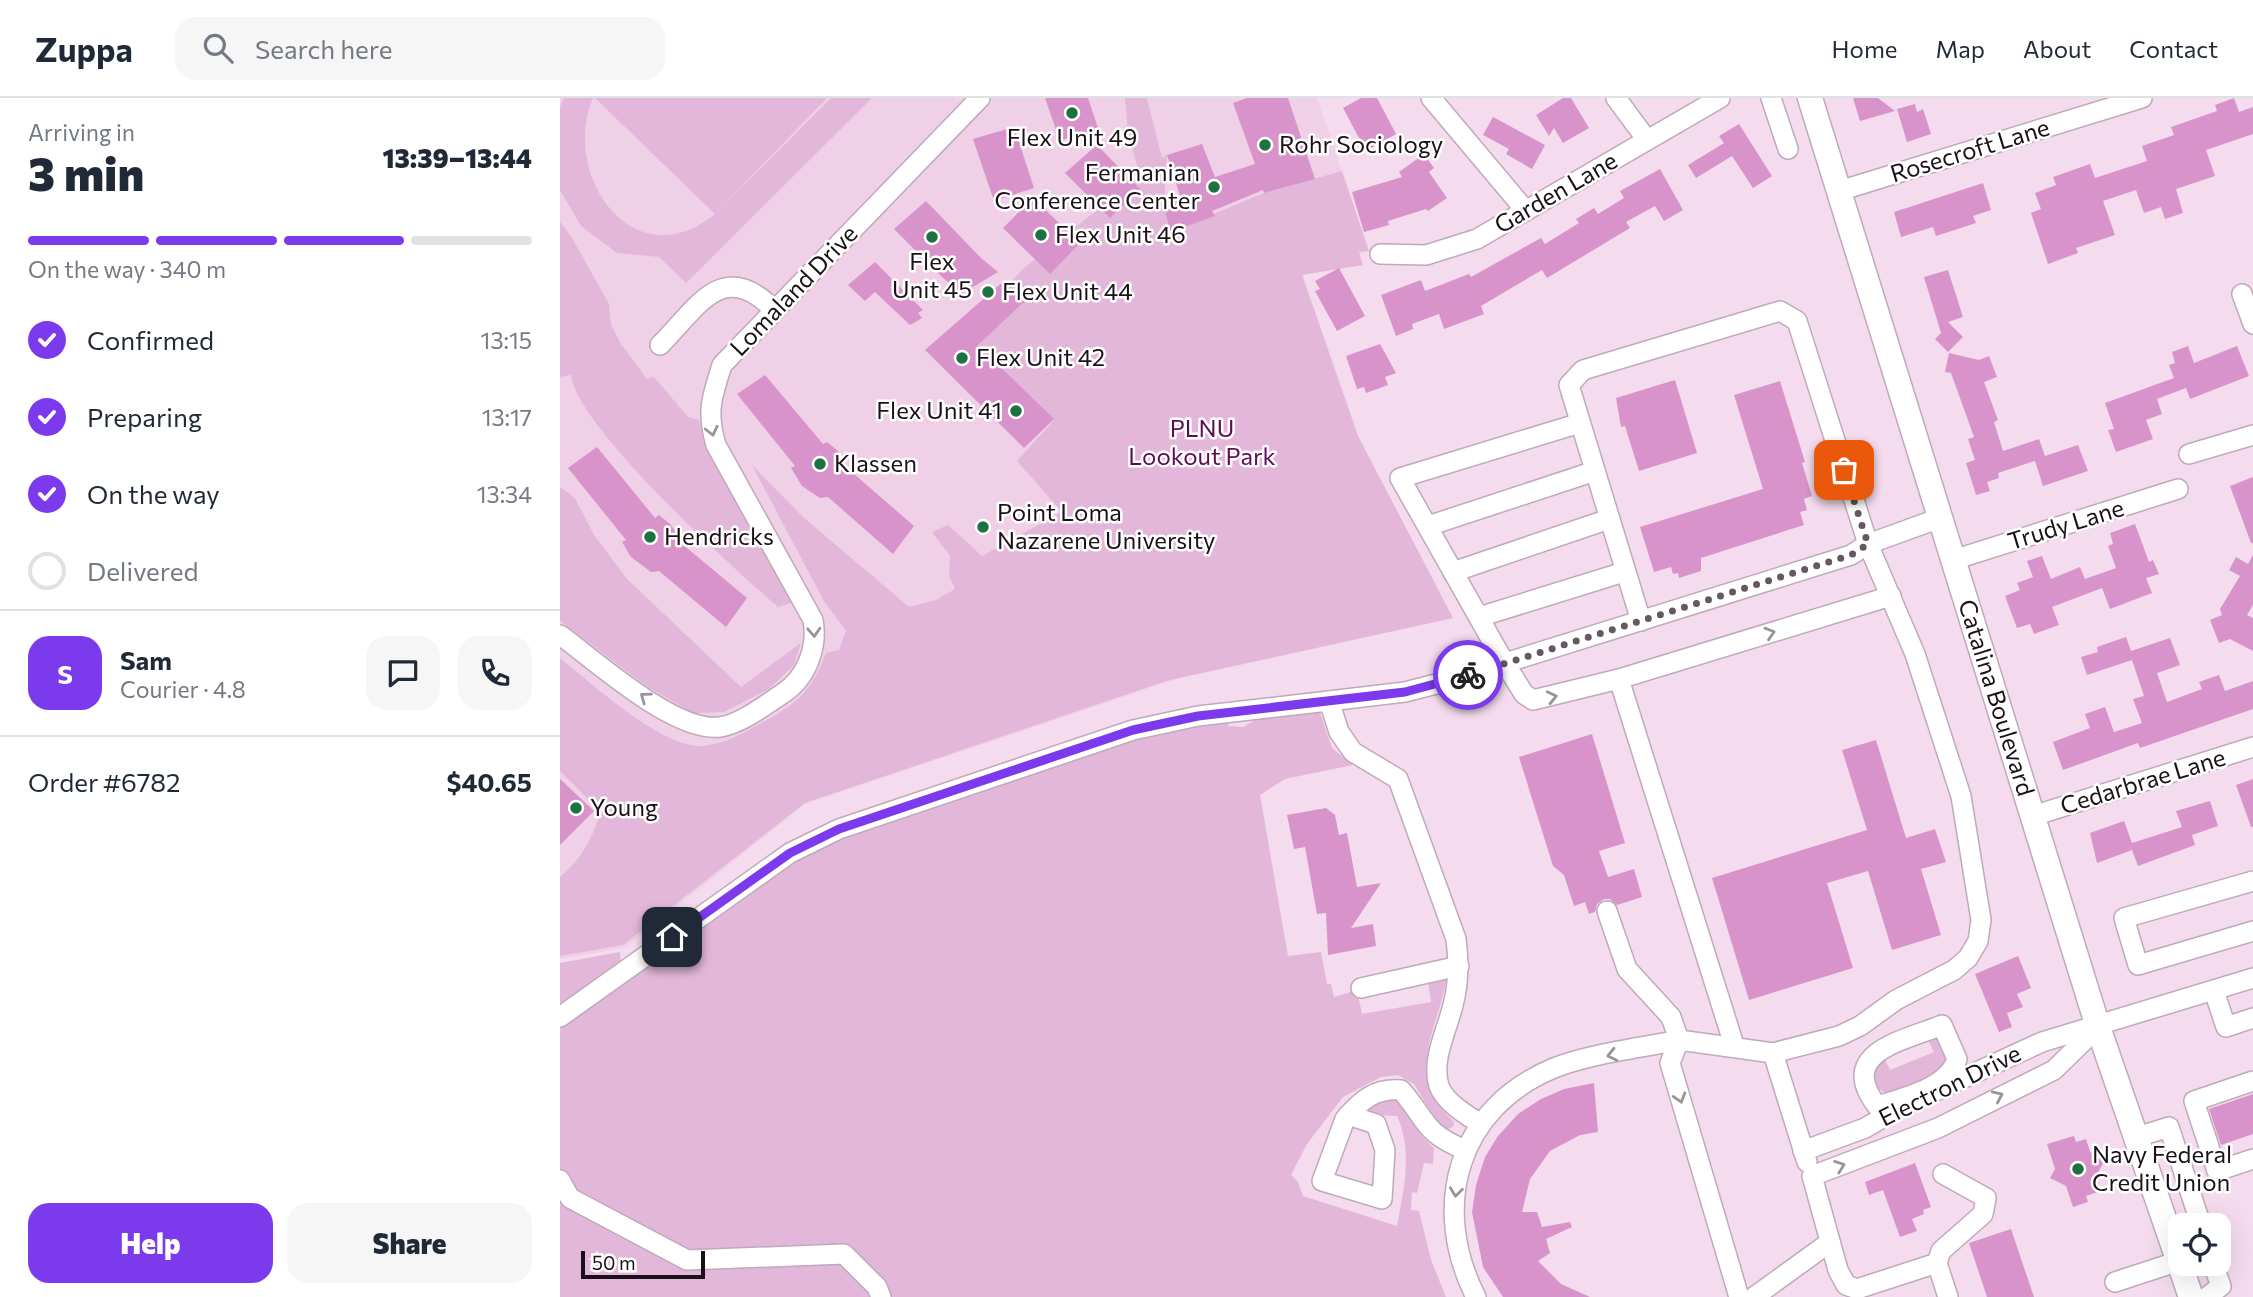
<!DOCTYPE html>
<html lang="en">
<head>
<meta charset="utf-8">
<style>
  body { margin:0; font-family:Commissioner,sans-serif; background:#f6f6f7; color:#1f2937; height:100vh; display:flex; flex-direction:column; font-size:26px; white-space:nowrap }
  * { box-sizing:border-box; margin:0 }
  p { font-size:23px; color:#747a83 }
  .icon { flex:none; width:38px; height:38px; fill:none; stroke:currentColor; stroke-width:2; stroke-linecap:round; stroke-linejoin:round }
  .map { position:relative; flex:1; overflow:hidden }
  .panel { display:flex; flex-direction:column; background:#fff; width:560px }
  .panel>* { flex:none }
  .tools { position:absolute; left:1608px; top:1115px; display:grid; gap:14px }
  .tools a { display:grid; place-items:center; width:63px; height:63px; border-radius:14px; background:#fff; box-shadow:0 7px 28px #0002; font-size:35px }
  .scale { position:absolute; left:21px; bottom:18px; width:124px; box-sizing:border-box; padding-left:7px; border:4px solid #191117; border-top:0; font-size:19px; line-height:24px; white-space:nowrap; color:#191117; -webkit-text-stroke:5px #fff; paint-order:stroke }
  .pin { position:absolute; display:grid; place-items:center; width:60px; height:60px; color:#fff; margin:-30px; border-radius:14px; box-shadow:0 4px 10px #0006 }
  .courier { position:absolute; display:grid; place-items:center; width:70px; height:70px; margin:-35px; border:5px solid #7c3aed; border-radius:50%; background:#fff; color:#222; box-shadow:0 2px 9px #0007 }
  .head em { font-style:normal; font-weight:800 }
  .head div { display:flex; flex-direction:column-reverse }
  .head { display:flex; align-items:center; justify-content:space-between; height:119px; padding:0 28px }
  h1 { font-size:46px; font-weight:800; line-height:52px }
  .bar { display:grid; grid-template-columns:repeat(4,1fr); gap:10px 7px; align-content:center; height:84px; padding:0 28px }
  .bar i { height:9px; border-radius:5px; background:#e0e1e3 }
  .bar .on { background:#7c3aed }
  .bar p { grid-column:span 4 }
  .line { display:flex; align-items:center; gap:18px; padding:0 28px; border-top:2px solid #e0e1e3 }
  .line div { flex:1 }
  .round { display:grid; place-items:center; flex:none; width:74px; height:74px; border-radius:21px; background:#f6f6f7 }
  ol { padding:0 28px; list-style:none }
  li { display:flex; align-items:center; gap:21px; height:77px }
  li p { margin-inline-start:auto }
  li .icon { padding:7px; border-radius:50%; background:#7c3aed; color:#fff; stroke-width:4 }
  li:last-child { color:#747a83 }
  li i { width:38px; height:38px; border:4px solid #e0e1e3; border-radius:50% }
  .action { display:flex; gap:14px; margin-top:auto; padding:14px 28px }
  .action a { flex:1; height:80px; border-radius:21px; background:#7c3aed; color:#fff; font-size:28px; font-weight:800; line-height:80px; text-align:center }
  .action a+a { background:#f6f6f7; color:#1f2937 }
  header { display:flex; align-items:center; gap:42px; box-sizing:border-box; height:98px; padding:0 35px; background:#fff; border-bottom:2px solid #e0e1e3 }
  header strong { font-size:33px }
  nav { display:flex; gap:38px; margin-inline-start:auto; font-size:24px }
  .search { width:490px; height:63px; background:#f6f6f7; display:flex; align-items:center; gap:18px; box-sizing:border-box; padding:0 24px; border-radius:21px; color:#747a83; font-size:26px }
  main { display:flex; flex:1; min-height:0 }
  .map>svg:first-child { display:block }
</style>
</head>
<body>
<header>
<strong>Zuppa</strong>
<div class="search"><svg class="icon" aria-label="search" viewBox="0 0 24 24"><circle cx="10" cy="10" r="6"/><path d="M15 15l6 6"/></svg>Search here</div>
<nav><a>Home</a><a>Map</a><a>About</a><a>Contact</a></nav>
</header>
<main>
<section class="panel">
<div class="head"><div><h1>3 min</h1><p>Arriving in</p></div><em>13:39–13:44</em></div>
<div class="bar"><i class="on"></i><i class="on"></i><i class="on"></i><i></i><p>On the way · 340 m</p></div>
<ol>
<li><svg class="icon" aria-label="check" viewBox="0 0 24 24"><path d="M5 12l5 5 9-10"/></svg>Confirmed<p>13:15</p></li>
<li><svg class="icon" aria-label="check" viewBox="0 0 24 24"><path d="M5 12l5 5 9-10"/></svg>Preparing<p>13:17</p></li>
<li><svg class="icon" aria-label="check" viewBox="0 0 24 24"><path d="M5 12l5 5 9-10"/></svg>On the way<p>13:34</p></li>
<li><i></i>Delivered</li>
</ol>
<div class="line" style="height:126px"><b class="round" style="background:#7c3aed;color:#fff">S</b><div><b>Sam</b><p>Courier · 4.8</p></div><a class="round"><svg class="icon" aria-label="chat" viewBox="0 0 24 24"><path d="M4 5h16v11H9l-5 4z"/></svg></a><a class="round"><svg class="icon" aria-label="phone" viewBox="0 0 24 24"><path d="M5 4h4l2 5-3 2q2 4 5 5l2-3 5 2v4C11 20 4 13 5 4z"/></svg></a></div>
<div class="line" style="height:91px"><div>Order #6782</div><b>$40.65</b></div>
<div class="action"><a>Help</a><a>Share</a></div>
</section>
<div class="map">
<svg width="1693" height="1199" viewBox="0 0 1693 1199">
  <rect width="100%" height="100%" fill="#f4dcee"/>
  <!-- built -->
  <path fill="#efd0e7" d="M0,0H757L809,153L738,163L798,338L893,520L661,566L245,706L65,850L0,861Z"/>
  <!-- green -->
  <g fill="#e3b7d9">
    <path d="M4,0H33C0,76 73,183 155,116L35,0H267L155,116L271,0H312L126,185L99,159L57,155L21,128L0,92V9Z"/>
    <path d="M565,0H587L602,60L607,57L604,108L610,134L704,95L782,73L809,153L799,154L803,167L742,177L798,338L893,520L606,583L245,705L63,847L0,858V779C20,763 31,743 39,719L32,705L0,673V560C31,585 104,652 144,648C166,645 184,635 203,624C238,606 252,592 266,555L279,552L286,533L264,503L192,367L243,419L349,509L376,502L395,491L389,477L390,458L372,434L388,427L422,458L502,414L457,363L493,323L406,234L464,170L580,78L568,35Z"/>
    <path d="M0,124L11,138L49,206L51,227L61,246L87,281L94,279L128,319L139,322L146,351L224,488L231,505L218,509C174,471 17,329 11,277L0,279Z"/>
    <path d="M0,389L15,400L34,437L67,481L181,589L241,545L234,567L209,591L164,614L133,615L88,589L0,523Z"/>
    <path d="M759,612L772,650L793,667L725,681L700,697L728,858L761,854L767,886H771L774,899L797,892L802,916L871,904L868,884L887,880C876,936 844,976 894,1024V1028L887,1032L880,1029L854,986L838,977L821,979L783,999L747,1046L731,1077L738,1084L743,1098L837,1128C844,1090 853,1054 837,1018L818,1017L806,1013L822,1000H836C853,1018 853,1032 874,1050L873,1066L864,1065L857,1095L852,1094L851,1112L859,1113L871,1162L886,1199H331C287,1114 230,1158 157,1157C111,1156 26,1111 0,1074V926L256,746L605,628L665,619L669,628L683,629L702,618Z"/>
    <path d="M60,854L61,867L0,911V865Z"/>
    <path d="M1376,940L1387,947V970L1330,998L1317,990L1313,972L1324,960L1330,972L1374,954L1368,942Z"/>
    <path d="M0,1092L17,1112L105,1162L150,1171L233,1163L280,1162L316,1199H0Z"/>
  </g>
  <!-- building -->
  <g fill="#d894ca">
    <path d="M485,0H528L538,30L500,43Z"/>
    <path d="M687,0H728L755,81L704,95L703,92L652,113L655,118L610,134L604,108L621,101L607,57L642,46L655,79L695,66L673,5Z"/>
    <path d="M801,0H817L836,36L806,53L783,10Z"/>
    <path d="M1003,0H1011L1029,30L1003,45L994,30L989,38L976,17Z"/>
    <path d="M1293,0H1318L1335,13L1300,23Z"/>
    <path d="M1674,0L1679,14L1693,9V36L1646,52L1655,78L1616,91L1623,115L1605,121L1601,109L1584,115L1576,92L1543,103L1555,137L1516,150L1518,155L1488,166L1471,115L1481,111L1475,95L1496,87L1493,79L1530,66L1535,80L1587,63L1582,48L1614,37L1611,29L1657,13L1655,7Z"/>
    <path d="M1355,6L1357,14L1363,11L1371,36L1347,44L1337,11Z"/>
    <path d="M933,19L985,47L972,71L946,56L949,51L923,37Z"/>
    <path d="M1179,26L1212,78L1193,90L1172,58L1136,80L1128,67L1164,45L1159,38Z"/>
    <path d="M454,29L474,90L434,103L413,41Z"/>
    <path d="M537,47L580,91L550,120L505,75Z"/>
    <path d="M864,56L874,70L869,74L887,100L868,113L866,111L828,123L829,127L804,134L792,94L842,79L839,74Z"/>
    <path d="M1100,71L1123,112L1104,123L1095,108L1066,124L1070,130L987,180L982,172L921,208L924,216L884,231L879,216L852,226L853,231L836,238L821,197L861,182L865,193L909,176L911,179L981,140L985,146L1019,125L1016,121L1034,110L1038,116L1064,100L1060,93Z"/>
    <path d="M1423,85L1431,112L1413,118L1416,125L1376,138L1373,129L1341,139L1334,114Z"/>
    <path d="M473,100L520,145L490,176L443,130Z"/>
    <path d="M366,103L421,160L438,174L401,196L379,176L334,131Z"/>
    <path d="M315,164L363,212L358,215L362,220L350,227L315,194L305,203L288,187Z"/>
    <path d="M779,170L805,218L777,233L755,193L760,191L755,183Z"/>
    <path d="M1388,172L1403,219L1388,224L1403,239L1388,254L1375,241L1381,235L1364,179Z"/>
    <path d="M445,182L465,203L418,247L494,321L464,350L365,252Z"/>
    <path d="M820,246L836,275L825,279L828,287L806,295L804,289L797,291L786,258Z"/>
    <path d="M1628,248L1634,265L1677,248L1689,278L1630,301L1626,290L1597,301L1602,316L1586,322L1593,341L1556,354L1548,332L1554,331L1545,305L1614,280L1609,267L1615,265L1612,254Z"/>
    <path d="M1389,255L1419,262L1429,258L1437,279L1424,284L1438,322L1434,324L1443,353L1479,341L1485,358L1518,347L1528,373L1483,388L1475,363L1438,375L1439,380L1427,384L1430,393L1416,397L1406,365L1415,362L1408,341L1414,339L1391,275L1385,274Z"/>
    <path d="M205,277L263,346L267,344L278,353L286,369L354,428L333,456L268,399L260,400L242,388L231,370L235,368L177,296Z"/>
    <path d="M1115,282L1137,355L1079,373L1065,328L1061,329L1056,300Z"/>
    <path d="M1220,283L1245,364L1242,365L1252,398L1244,401L1247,412L1240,414L1244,427L1141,460V473L1119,480L1118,475L1113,476L1111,469L1094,474L1080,429L1203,391L1174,297Z"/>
    <path d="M37,349L95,420L99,417L110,426L118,437L115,440L187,500L166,529L99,473L91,474L71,459L62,444L66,442L8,370Z"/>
    <path d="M1693,379V445H1691L1670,388Z"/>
    <path d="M1575,426L1589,464L1593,462L1599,476L1586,480L1592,495L1550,511L1542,490L1492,509L1499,527L1474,536L1470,526L1457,530L1445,498L1460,492L1457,485L1473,479L1467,463L1482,458L1491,481L1520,469L1525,481L1556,470L1548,448L1553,446L1550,435Z"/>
    <path d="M1693,457V507L1687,517L1693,520V553L1670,541L1659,545L1650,522L1662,517L1660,511L1680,478L1669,472L1676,459L1688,466Z"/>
    <path d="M1566,539L1571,553L1610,540L1620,567L1597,575L1607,604L1642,591L1639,584L1659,577L1665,593L1693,583V611L1580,650L1578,645L1503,672L1493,644L1530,630L1525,616L1545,609L1554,634L1582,625L1573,601L1584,598L1572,562L1527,577L1521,559L1538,554L1537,549Z"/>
    <path d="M1032,636L1065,745L1039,753L1048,779L1074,771L1082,799L1057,807L1050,801H1044L1037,806L1035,814L1029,816L1025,804L1014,808L1004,777L993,768L959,659Z"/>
    <path d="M1316,642L1346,740L1375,731L1386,764L1361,771L1381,837L1332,852L1308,773L1267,785L1293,870L1189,902L1152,780L1307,732L1282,652Z"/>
    <path d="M0,681L34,713L0,747Z"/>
    <path d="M1693,681V729H1691L1676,687Z"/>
    <path d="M1650,703L1658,728L1632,737L1635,747L1578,768L1572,752L1537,765L1530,735L1564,723L1572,745L1622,729L1616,713Z"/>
    <path d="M766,710L775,717L779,737L787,735L797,789L821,785L791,830L813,826L816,848L768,857L766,815L757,816L745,749L734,751L727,717Z"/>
    <path d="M1458,858L1471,890L1457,896L1463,909L1447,915L1452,929L1439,934L1415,876Z"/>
    <path d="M1034,985L1038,1034L1020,1037L990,1053L970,1081L962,1114H977L982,1129L1010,1124L1012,1129L986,1141L990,1155L978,1163L1001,1186L1030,1199H943L923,1169L912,1114L916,1087L925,1059L938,1038L958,1016L981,1001L1004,991Z"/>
    <path d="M1693,996V1036L1661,1047L1649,1011Z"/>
    <path d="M1514,1038L1516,1044L1526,1041L1530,1054L1545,1062L1536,1078L1541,1093L1526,1098L1528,1104L1513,1109L1506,1088L1490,1080L1495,1071L1487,1046Z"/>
    <path d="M1355,1065L1371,1109L1363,1112L1364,1116L1352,1121L1357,1133L1340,1139L1323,1092L1309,1097L1305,1084Z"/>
    <path d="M1451,1131L1474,1199H1427L1409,1145Z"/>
  </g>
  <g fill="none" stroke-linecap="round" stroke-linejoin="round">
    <defs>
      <g id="minor">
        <path d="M871,0L966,113"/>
        <path d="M1056,0L1087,42"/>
        <path d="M1211,0L1228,51"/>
        <path d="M1279,93L1582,0"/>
        <path d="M820,156L866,157L917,141L1160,0"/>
        <path d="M1682,196L1693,226"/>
        <path d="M100,247C138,209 163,159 214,212"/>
        <path d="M1020,325L840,380L944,564L964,596L973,602L1059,581L1331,498"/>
        <path d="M1629,356L1693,337"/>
        <path d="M868,428L1035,373"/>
        <path d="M1393,462L1618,391"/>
        <path d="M893,474L1049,421"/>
        <path d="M919,519L1064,474"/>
        <path d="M1081,523L1009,287L1023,272L1220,213L1237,223L1308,446L1355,556L1401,698L1421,822L1418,843L1408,860L1394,872L1336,902L1300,928L1279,938L1213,955L1119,942L1110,965L1179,1199"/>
        <path d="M0,537C37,564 115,635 160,629C181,626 205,607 222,596C247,580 258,549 253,522L156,347C146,313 152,299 162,267L420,0"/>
        <path d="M1059,581L1174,947"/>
        <path d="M1473,718L1693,649"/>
        <path d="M1693,783L1564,820L1578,867L1693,833"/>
        <path d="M801,890L899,868"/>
        <path d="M1654,893L1666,929L1693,920"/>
        <path d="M0,919L230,755L279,731L573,632L638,618L769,603"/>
        <path d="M1382,927L1397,961C1388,990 1343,1000 1317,1008C1276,954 1343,943 1382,927Z"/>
        <path d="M1213,955L1247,1064"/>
        <path d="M1693,983L1634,1003L1657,1073L1693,1061"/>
        <path d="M788,1017L816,1026L825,1052L822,1101L762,1083L785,1021C801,1002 815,990 841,992C869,1024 861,1033 905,1052"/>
        <path d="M919,1025C905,1016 885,1004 879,988C871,961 887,933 893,907C899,885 899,864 896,841L838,681L793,654L779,634L769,603L845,594L884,584L1291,457L1308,446L1380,420"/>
        <path d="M1577,1039L1609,1029L1641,1127"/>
        <path d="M1243,1053L1305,1030L1343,1008L1482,944L1693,880"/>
        <path d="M1383,1076L1426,1100L1423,1116L1381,1153L1377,1165L1388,1199"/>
        <path d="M0,1082L10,1100L127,1162L284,1156L317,1189L321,1199"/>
        <path d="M1377,1165L1297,1191L1286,1187L1278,1172L1252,1078L1378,1030L1494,972L1538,929"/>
        <path d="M1555,1184L1619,1163"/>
        <path d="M916,1199C870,1109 897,1010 994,970C1028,956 1081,950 1119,942L1111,919L1067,871L1047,813"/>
        <path d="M1194,1199L1270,1144"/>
        <path d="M1647,1199L1661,1188L1653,1166"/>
      </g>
      <g id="major">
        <path id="s1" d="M1250,0L1538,929L1631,1199"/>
      </g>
    </defs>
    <!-- minor casing -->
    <use href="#minor" stroke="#bfa9ba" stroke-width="22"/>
    <!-- major casing -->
    <use href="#major" stroke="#bfa9ba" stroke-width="27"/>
    <!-- minor -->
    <use href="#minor" stroke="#fff" stroke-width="19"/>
    <!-- major -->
    <use href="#major" stroke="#fff" stroke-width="24"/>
  </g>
  <!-- one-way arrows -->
  <defs><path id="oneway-chevron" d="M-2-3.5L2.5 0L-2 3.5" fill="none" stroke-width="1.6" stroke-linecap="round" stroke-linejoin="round" transform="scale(1.75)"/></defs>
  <g stroke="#989497">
    <use href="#oneway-chevron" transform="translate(152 333) rotate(77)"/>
    <use href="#oneway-chevron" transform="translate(254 534) rotate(87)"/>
    <use href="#oneway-chevron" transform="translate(1210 535) rotate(-17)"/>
    <use href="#oneway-chevron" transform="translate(85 599) rotate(-144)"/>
    <use href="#oneway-chevron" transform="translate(992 599) rotate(-13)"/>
    <use href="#oneway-chevron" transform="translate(1052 957) rotate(167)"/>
    <use href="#oneway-chevron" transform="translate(1438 998) rotate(-25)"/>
    <use href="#oneway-chevron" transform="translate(1120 1000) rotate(73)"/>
    <use href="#oneway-chevron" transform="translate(1280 1068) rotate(-20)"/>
    <use href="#oneway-chevron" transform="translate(896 1094) rotate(97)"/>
  </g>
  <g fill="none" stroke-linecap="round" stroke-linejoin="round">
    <!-- done -->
    <path stroke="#665862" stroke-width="7" stroke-dasharray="0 12.6" d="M908,577L1291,457L1308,446L1284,372"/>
    <!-- route -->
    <path stroke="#7c3aed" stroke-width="9" d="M112,839L230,755L279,731L573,632L638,618L845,594L908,577"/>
  </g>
  <!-- markers -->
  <g fill="#1d7142" stroke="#fff" stroke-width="2.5">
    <circle cx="512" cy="15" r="7"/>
    <circle cx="705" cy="47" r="7"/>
    <circle cx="654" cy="89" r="7"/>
    <circle cx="481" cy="137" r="7"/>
    <circle cx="372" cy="139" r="7"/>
    <circle cx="428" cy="194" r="7"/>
    <circle cx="402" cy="260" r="7"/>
    <circle cx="456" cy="313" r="7"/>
    <circle cx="260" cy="366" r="7"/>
    <circle cx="423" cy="429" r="7"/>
    <circle cx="90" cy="439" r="7"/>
    <circle cx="16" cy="710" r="7"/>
    <circle cx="1518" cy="1071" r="7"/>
  </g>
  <g text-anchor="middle" stroke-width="5" stroke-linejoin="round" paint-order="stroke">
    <!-- poi labels -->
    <g font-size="24" fill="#191117" stroke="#fff" text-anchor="start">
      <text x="512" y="48" text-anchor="middle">Flex Unit 49</text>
      <text x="719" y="55">Rohr Sociology</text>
      <text x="640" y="83" text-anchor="end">Fermanian<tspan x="640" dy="28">Conference Center</tspan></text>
      <text x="495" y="145">Flex Unit 46</text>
      <text x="372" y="172" text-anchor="middle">Flex<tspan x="372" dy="28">Unit 45</tspan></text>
      <text x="442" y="202">Flex Unit 44</text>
      <text x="416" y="268">Flex Unit 42</text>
      <text x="442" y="321" text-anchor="end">Flex Unit 41</text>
      <text x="274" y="374">Klassen</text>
      <text x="437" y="423">Point Loma<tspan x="437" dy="28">Nazarene University</tspan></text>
      <text x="104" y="447">Hendricks</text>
      <text x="30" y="718">Young</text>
      <text x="1532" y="1065">Navy Federal<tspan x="1532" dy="28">Credit Union</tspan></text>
    </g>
    <!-- street labels -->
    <g font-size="24" fill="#191117" stroke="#fff">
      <text transform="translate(1410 53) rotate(-17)" y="8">Rosecroft Lane</text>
      <text transform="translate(996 95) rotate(-30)" y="8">Garden Lane</text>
      <text transform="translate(234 193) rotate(-46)" y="8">Lomaland Drive</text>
      <text transform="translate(1506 427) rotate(-17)" y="8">Trudy Lane</text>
      <text dy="8" stroke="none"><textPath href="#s1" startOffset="628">Catalina Boulevard</textPath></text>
      <text transform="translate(1583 684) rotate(-17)" y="8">Cedarbrae Lane</text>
      <text transform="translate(1390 988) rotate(-26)" y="8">Electron Drive</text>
    </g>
    <!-- park labels -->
    <g font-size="24" fill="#5d0b52" stroke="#fff">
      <text x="642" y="339">PLNU<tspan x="642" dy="28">Lookout Park</tspan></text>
    </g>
  </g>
</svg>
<div class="tools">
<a><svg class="icon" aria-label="locate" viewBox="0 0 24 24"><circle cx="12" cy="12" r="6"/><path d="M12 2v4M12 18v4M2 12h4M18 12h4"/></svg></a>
</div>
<div class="scale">50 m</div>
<div class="pin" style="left:1284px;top:372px;background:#ea580c"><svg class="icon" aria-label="bag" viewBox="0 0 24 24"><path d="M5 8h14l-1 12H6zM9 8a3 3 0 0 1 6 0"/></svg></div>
<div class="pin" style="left:112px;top:839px;background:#1f2937"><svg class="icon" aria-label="home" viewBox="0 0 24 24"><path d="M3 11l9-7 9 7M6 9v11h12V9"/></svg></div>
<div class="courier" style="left:908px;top:577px"><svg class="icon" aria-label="bike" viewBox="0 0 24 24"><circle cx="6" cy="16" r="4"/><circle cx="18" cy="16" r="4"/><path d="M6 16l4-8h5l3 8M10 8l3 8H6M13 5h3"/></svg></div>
</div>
</main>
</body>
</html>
